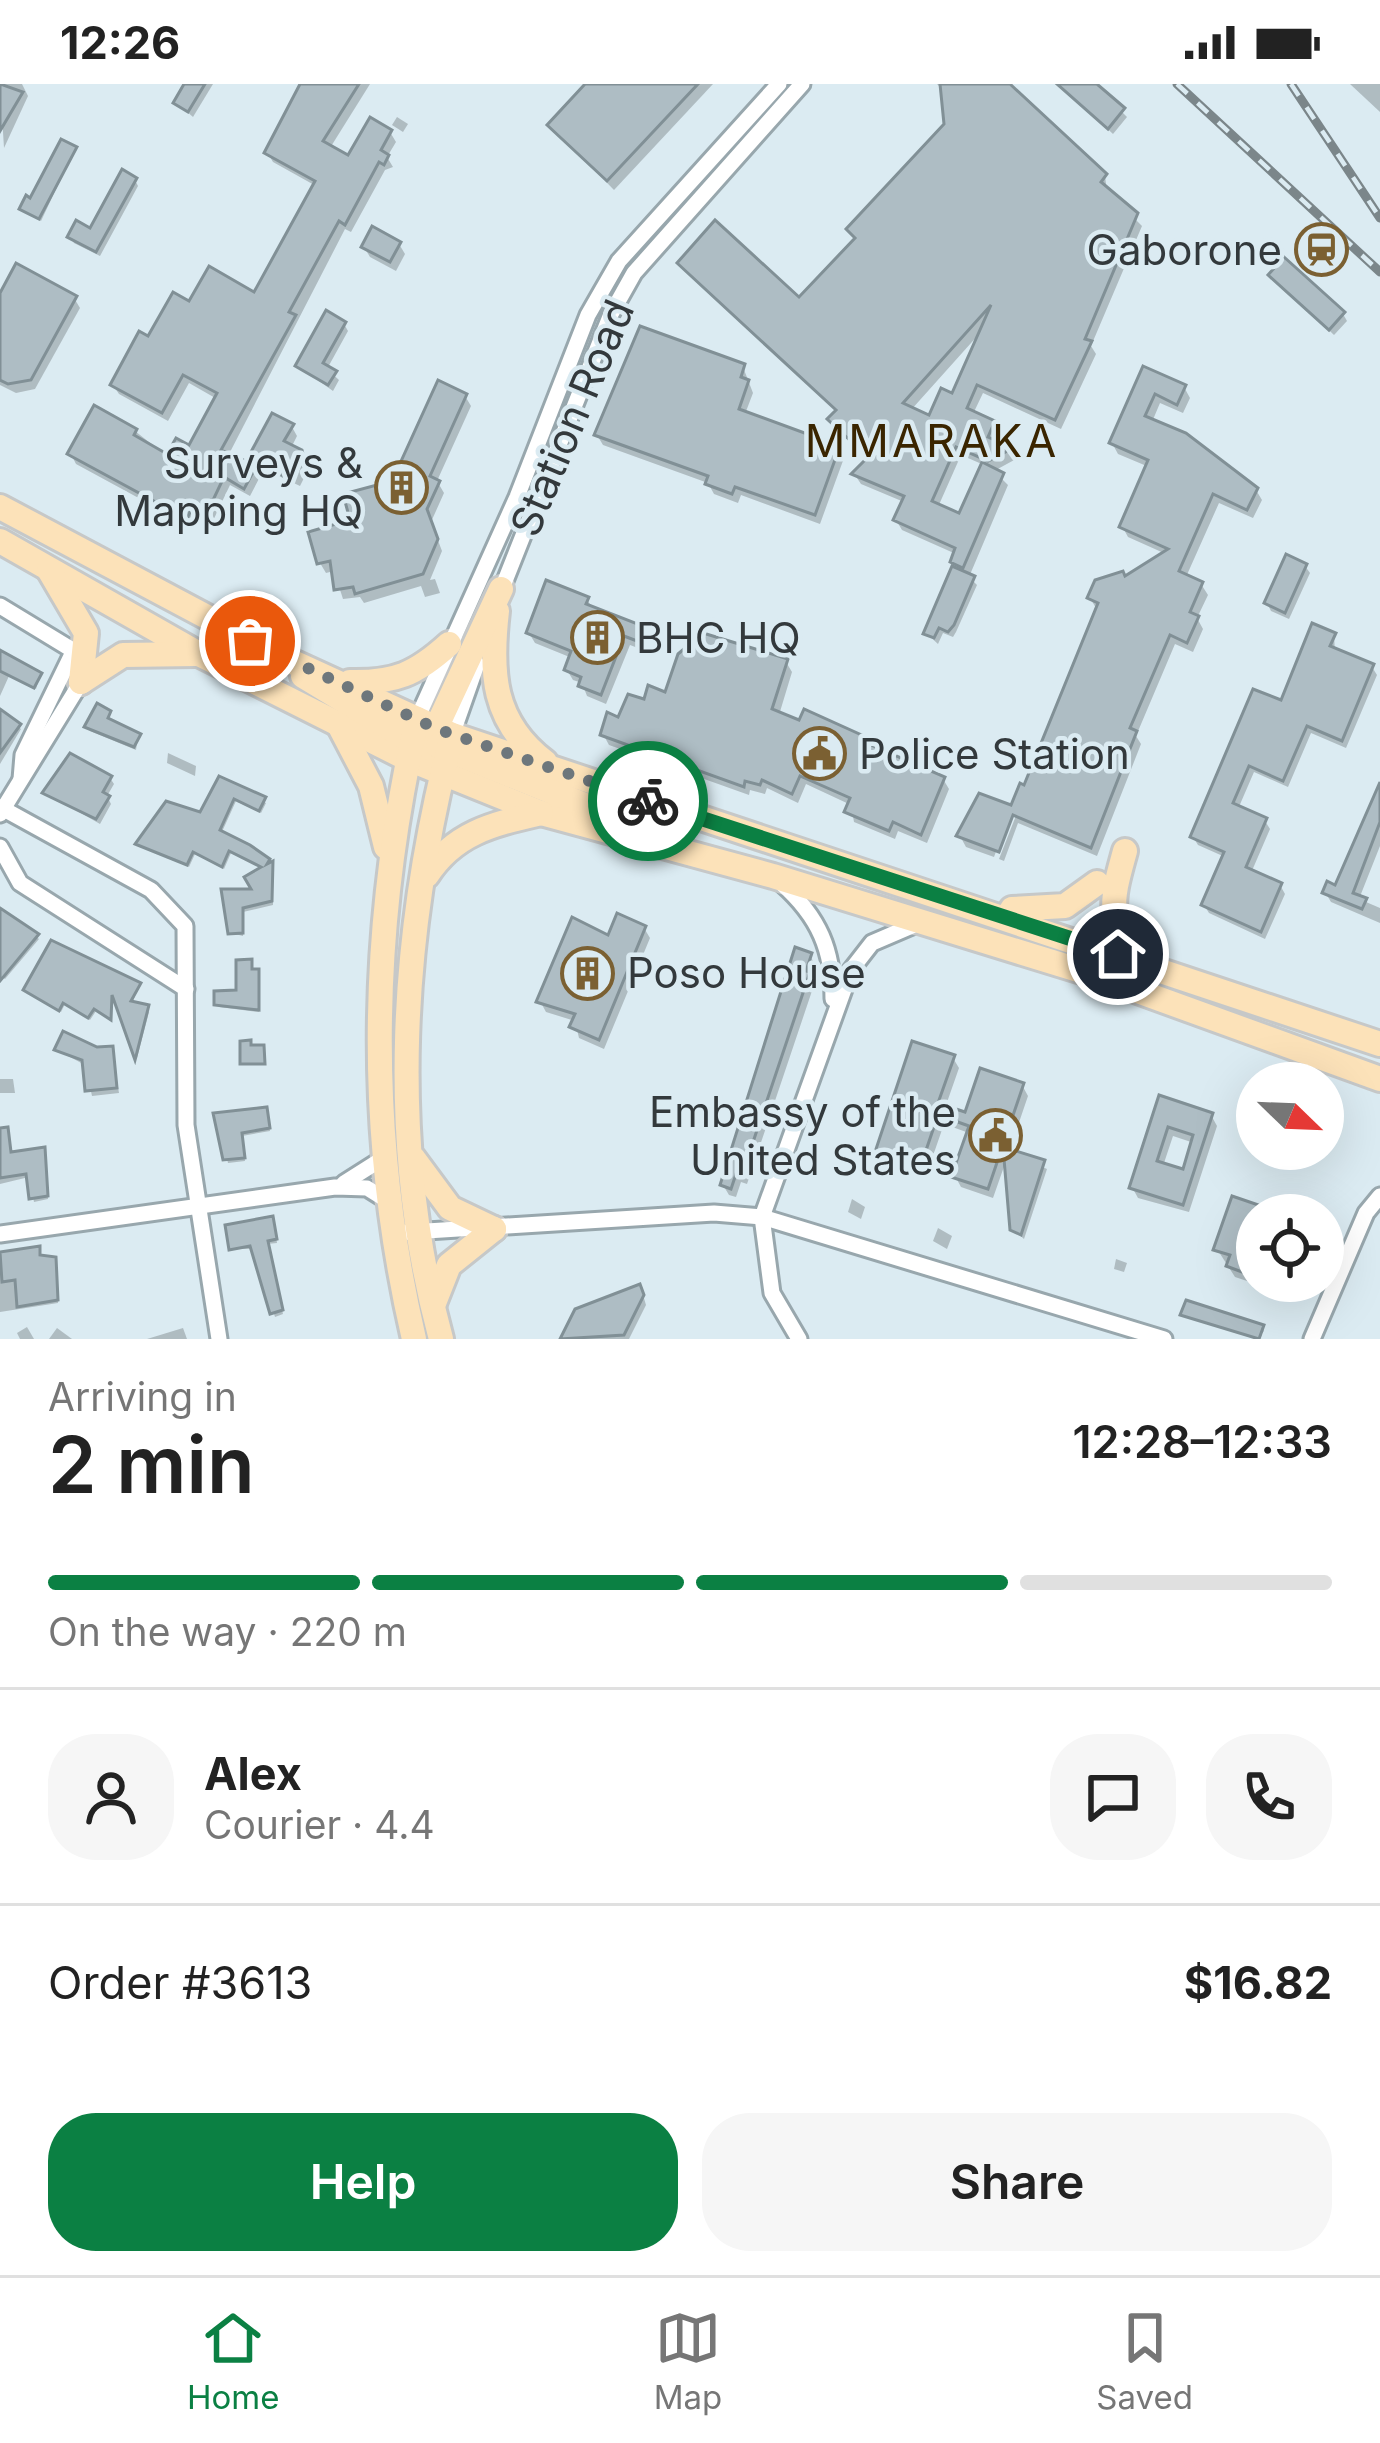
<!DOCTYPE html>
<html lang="en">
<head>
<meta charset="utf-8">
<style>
  body { margin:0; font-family:Inter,sans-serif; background:#f6f6f6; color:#222; height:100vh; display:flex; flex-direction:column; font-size:45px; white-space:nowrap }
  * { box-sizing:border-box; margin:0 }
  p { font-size:39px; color:#767676 }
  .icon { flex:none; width:66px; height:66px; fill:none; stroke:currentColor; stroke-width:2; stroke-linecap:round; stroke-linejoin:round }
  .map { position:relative; height:1255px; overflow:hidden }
  .side { display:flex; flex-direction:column; background:#fff; flex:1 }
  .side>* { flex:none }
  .needle { width:78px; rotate:113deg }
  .tools { position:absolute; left:1236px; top:978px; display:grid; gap:24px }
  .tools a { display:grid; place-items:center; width:108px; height:108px; border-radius:50%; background:#fff; box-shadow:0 12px 48px #0002; font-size:60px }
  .pin { position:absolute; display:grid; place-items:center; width:102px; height:102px; color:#fff; margin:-51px; border:6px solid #fff; border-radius:50%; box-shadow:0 3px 12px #0007 }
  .courier { position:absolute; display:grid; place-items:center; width:120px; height:120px; margin:-60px; border:9px solid #0b8043; border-radius:50%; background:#fff; color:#222; box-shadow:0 3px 15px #0007 }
  .overview em { font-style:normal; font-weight:600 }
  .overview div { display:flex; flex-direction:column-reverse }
  .overview { display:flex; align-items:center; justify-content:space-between; height:204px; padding:0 48px }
  h1 { font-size:78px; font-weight:600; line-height:90px }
  .bar { display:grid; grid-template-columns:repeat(4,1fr); gap:18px 12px; align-content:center; height:144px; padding:0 48px }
  .bar i { height:15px; border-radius:9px; background:#e0e0e0 }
  .bar .active { background:#0b8043 }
  .bar p { grid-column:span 4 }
  .line { display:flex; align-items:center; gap:30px; padding:0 48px; border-top:3px solid #e0e0e0 }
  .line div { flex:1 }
  .round { display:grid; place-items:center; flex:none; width:126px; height:126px; border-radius:48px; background:#f6f6f6 }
  .action { display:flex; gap:24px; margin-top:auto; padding:24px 48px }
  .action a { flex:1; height:138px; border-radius:48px; background:#0b8043; color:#fff; font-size:48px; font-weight:600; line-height:138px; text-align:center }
  .action a+a { background:#f6f6f6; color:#222 }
  .status { display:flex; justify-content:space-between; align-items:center; height:84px; padding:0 60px; background:#fff; direction:ltr }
  .status svg { height:33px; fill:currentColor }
  .tabs { display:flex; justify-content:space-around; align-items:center; height:168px; border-top:3px solid #e0e0e0; background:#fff; font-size:33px; color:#767676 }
  .tabs a { display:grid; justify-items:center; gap:6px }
  .tabs .active { color:#0b8043 }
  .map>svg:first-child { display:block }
</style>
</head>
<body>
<div class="status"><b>12:26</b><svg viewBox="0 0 49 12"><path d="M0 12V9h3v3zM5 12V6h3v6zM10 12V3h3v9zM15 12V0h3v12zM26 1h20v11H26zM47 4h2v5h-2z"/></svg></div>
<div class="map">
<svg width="1380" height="1255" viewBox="0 0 1380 1255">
  <rect width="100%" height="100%" fill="#dbebf2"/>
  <!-- shadow -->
  <g fill="#0003" fill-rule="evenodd">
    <path d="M0,0H22L28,12L4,64Z"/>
    <path d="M188,0H213L193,33L177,19Z"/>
    <path d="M304,0H370L330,64L350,75L390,48L396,58L387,73L393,83L385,86L351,148L345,145L228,372L247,381L292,343L297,352L291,364L300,368L308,386L300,402L264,385L250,412L230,401L210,443L196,436L192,443L76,380L71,370L135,347L169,374L190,365L217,315L189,299L168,337L119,310L113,301L149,256L190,221L256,212L316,102L273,78L267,68Z"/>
    <path d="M589,0H713L614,106L551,41Z"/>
    <path d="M937,0H1005L1105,92L1107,107L1142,142L1091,262L1096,270L1061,345L983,309L973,330L993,339L999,349L994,359L1016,375L994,387L1008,401L969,493L977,501L956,548L953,553L943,549L938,560L926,549L956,470L902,446L896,436L904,418L861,400L855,391L869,376L837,346L831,336L838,329L681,180L800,217L857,157L850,145L947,41L943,6ZM980,249L953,313L930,335L911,326ZM961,371L984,381L961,433L938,423Z"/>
    <path d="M1060,0H1094L1127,33L1113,50Z"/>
    <path d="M1350,0H1380V28Z"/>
    <path d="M397,33L408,40L403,48L392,41Z"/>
    <path d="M75,65L41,137L24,128L22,125Z"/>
    <path d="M135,96L138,102L100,172L74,159L71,153L91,148Z"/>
    <path d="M399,160L405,170L396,187L370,173L364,163Z"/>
    <path d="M1272,191L1343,230L1347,237L1334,251Z"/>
    <path d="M74,214L80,224L35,305L16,309L0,301V215Z"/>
    <path d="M344,240L348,247L327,285L339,296L333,307L298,282Z"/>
    <path d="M743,283L753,309L745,330L838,364L844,374L820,440L741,411L738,419L714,410L708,399L603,361L597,351Z"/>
    <path d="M1144,286L1184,303L1190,314L1183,329L1160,319L1152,338L1256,406L1262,416L1253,434L1219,419L1186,493L1201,500L1208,511L1197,534L1203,545L1193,568L1175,560L1136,652L1141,660L1097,772L1018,739L1004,777L999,775L1017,729H1010L994,773L966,763L960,752L1013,725L1026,705L1096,524L1090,514L1166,470L1128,453L1122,442L1149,383L1118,370L1112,359Z"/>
    <path d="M465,312L471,322L437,397L444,409L431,438L442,467L430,496L435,495L440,509L425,513L421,502L364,519L360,513L343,515L334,487L326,489L320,479Z"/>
    <path d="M1305,482L1310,489L1289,535L1271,527L1267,519Z"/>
    <path d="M587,515L593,526L641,545L647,555L643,566L630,561L606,620L587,612L582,599L573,596L567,586L572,574L535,559L529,549Z"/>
    <path d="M1334,551L1335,568L1372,583L1377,591L1346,664L1311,649L1288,703L1254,688L1238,725L1265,737L1270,745L1251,789L1280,801L1285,810L1265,855L1209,829L1204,821L1225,773L1198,761L1193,753Z"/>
    <path d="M0,570L40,592L36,605L9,592L0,612Z"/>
    <path d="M786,578L792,588L779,631L864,656L868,664L943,695L949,705L927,759L898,747L895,755L854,738L851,721L806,700L798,719L767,704L765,710L750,706L749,711L609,661L603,650L646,619Z"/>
    <path d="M0,629L21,645L0,680Z"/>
    <path d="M109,629V638L138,652L136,666L90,647L88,643Z"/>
    <path d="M168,669L196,682L195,692L167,679Z"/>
    <path d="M110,694L114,700L107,712L111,720L100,740L46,709Z"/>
    <path d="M220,696L266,719L261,729L236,717L221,750L273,783V821L243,828V852L231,849L225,808L256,809L264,785L231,769L224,785L195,770L189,783L138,760L201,732Z"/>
    <path d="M1380,705V762L1359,815L1380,824V839L1331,818L1325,808L1336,805Z"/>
    <path d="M0,825L39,855L5,895L0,891Z"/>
    <path d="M644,844L650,854L604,965L579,954L575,937L546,928L540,917L609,855Z"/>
    <path d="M810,872L816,882L814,901L747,1100L741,1098L736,1113L729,1111L723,1101Z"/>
    <path d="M252,888L259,891V928L219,923L239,909Z"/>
    <path d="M139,901L132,920L149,928L137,974L110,906L111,936L96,927L90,936L65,920L61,928L27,906Z"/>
    <path d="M112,965L119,1009L92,1012L85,981L57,966Z"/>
    <path d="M953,974L959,984L945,1024L967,1032L1022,1001L1028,1012L1009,1068L1047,1085L1024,1155L1013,1145L1007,1074L993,1114L961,1103L955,1092L969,1049L944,1040L926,1092L884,1078L878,1068Z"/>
    <path d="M0,995H13L15,1009H0Z"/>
    <path d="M1161,1015L1211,1031L1217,1042L1189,1128L1138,1114L1132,1103ZM1173,1052L1194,1059L1184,1089L1163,1082Z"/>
    <path d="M267,1030L270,1047L242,1052L245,1077L228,1079L216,1031Z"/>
    <path d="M6,1043L11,1071L45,1070L48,1115L34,1118L29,1093L0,1100V1044Z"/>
    <path d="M852,1115L865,1123L861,1135L848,1128Z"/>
    <path d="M1234,1116L1279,1131H1257V1188L1251,1186L1247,1197L1235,1193L1217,1165Z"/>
    <path d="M274,1139L277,1159L267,1160L283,1230L275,1233L254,1165H232Z"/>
    <path d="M938,1144L952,1152L947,1165L933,1157Z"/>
    <path d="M38,1166L40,1174L56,1180L58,1219L0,1228V1188Z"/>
    <path d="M1116,1175L1127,1179L1124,1188L1114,1185Z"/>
    <path d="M643,1211L646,1221L629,1255H563L577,1228Z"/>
    <path d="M1184,1231L1262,1244L1264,1247L1255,1255Z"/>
    <path d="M27,1243L34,1255H20L17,1249Z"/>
    <path d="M57,1244L72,1255H49Z"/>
    <path d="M183,1244L187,1255H147Z"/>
  </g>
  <!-- building -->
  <g fill="#aebdc4" stroke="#819096" stroke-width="3" fill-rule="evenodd">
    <path d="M0,0L23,8L0,47Z"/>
    <path d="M184,0H205L188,28L173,19Z"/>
    <path d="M300,0H359L323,57L348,71L370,33L392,46L381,66L389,71L384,81L379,78L345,141L339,137L289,228L296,231L221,366L246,377L272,329L294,340L284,357L302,366L304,374L295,393L288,395L259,377L244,405L224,393L204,435L190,428L187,435L67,370L94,321L137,345L134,351L167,370L176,354L189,361L217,309L183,291L162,329L110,301L139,247L148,252L173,208L189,217L209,182L254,208L315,97L264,69Z"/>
    <path d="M585,0H698L607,97L547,41Z"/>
    <path d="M940,0H1010L1107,90L1101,98L1138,129L1085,255L1092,257L1055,336L977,301L967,324L995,337L988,353L1013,364L988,377L956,363L932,417L959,429L982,378L1004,389L963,484L950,478L955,464L893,436L904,412L851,390L868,373L827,335L836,326L677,179L715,136L799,213L855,154L846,145L944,40ZM991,221L952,309L941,304L929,331L903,319Z"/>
    <path d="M1057,0H1097L1125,24L1108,45Z"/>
    <path d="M61,55L77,63L39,135L19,125L26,111L30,114Z"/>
    <path d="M122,85L137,94L96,168L67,153L76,136L90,144Z"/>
    <path d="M372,142L401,158L390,178L361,163Z"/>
    <path d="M1284,173L1345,228L1329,246L1268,191Z"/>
    <path d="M16,179L77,212L31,296L8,300L0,296V209Z"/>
    <path d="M326,226L346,238L323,279L337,287L328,301L295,282Z"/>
    <path d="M640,242L745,280L741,293L749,296L739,325L840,362L815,431L735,403L732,410L705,400L708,392L594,351Z"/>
    <path d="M1143,282L1186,301L1177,321L1155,310L1145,332L1186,349L1258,404L1247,426L1213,410L1179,487L1203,498L1190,528L1199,532L1187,559L1170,551L1130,644L1137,647L1091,764L1013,731L999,768L956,752L979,709L1011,721L1020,699L1024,701L1098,519L1087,514L1095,496L1123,487L1125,492L1168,465L1119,443L1148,376L1109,359Z"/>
    <path d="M438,296L467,310L430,392L440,397L427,425L438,455L423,490L355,510L353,503L334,506L330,477L317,480L308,448L350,436L343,410L392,397Z"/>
    <path d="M1286,470L1307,480L1285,529L1264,519Z"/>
    <path d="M952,482L975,492L954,541L948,548L939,544L934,554L923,550Z"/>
    <path d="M546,496L589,513L586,520L643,542L637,557L624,552L601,611L578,602L581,593L564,586L571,567L526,549Z"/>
    <path d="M1312,539L1336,549L1330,562L1374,580L1342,657L1307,642L1283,697L1249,682L1233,719L1267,734L1246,783L1282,799L1261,848L1201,821L1224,768L1190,753L1253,605L1281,616Z"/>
    <path d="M703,549L788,575L772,625L799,636L804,625L866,653L864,658L945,693L921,751L893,738L889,747L844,728L850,714L800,692L792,710L762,696L760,701L745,697L744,703L600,651L607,628L618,633L628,610L644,615L648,601L665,608L678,570Z"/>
    <path d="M0,566L42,589L34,604L0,587Z"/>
    <path d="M97,619L111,627L108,634L141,650L134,663L84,643Z"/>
    <path d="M0,625L21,640L0,669Z"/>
    <path d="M70,669L112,692L103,708L110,712L96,735L42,709Z"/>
    <path d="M219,692L266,713L259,727L234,715L220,746L250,761L270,775L267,780L273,777L272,817L243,824V849L228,850L221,805H251L244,793L261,783L229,767L222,783L193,768L187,781L135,760L166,717L200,728Z"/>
    <path d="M1380,698V738L1353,809L1367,814L1362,825L1322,809L1327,797L1335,801Z"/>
    <path d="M0,824L39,850L0,897Z"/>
    <path d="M617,829L646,842L599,956L569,943L575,930L536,918L572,833L608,851Z"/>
    <path d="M51,856L141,899L131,917L149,921L135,976L112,911L111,936L94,925L88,934L63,919L59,927L23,906Z"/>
    <path d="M795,863L812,869L806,887L810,888L742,1091L736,1090L731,1105L720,1101Z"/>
    <path d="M252,875V885H259V926L214,921V907L236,906V876Z"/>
    <path d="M63,947L97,963L113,962L117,1004L85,1007L82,976L54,966Z"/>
    <path d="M251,956V961H264L265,980H240V957Z"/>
    <path d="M912,957L955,971L938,1019L965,1028L980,984L1024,999L988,1105L951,1093L969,1042L938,1031L920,1084L875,1068Z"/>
    <path d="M1159,1011L1213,1029L1183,1121L1129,1104ZM1168,1043L1193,1051L1183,1085L1157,1077Z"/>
    <path d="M267,1023L270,1044L242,1049L245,1074L223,1076L213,1029Z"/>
    <path d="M8,1043L11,1068L45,1063L48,1112L29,1115L26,1090L0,1094V1044Z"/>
    <path d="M1003,1063L1045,1076L1021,1151L1010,1146Z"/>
    <path d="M1232,1112L1282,1129L1257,1131V1181L1246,1177L1242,1188L1226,1182L1230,1171L1213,1166Z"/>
    <path d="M273,1132L277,1155L268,1157L283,1226L270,1230L250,1162L229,1166L225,1141Z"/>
    <path d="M40,1162V1171L56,1173L58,1216L17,1223L15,1196L2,1198L0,1168Z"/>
    <path d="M640,1200L644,1211L624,1251L560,1255L575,1225Z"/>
    <path d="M1186,1216L1264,1241L1259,1255L1180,1231Z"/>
  </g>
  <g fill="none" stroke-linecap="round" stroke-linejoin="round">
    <defs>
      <g id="minor">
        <path d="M499,512L611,230L634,189L802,0"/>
        <path d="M0,522L79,570"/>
        <path d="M417,635L517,413L588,231L619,177L779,0"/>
        <path d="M452,651L477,580"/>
        <path d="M21,695L23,671L74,566"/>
        <path d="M0,723L151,806L185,842L186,1041L219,1255"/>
        <path d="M0,730L81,598"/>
        <path d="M0,763L20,799L186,905"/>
        <path d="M782,800C819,833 833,866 833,915"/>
        <path d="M344,1099L385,1073"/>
        <path d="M395,1149L714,1129L762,1133L1164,1255"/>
        <path d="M0,1150L335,1103L367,1104L391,1119"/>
        <path d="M799,1255L772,1209L762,1133L851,886L872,859L921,838"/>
        <path d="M1312,1255L1366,1129L1380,1112"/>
      </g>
      <g id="primary">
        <path d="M0,423L286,575L452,651L1380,960"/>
        <path d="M0,457L199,570L408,675L541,729L773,792L1088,889L1380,995"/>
        <path d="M49,486L86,549L81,598"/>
        <path d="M497,527C490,588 492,638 545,678"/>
        <path d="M303,592L422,664"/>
        <path d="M81,598L123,571L196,570"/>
        <path d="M350,598C395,599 416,590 449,560"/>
        <path d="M339,641L371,702L386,763"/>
        <path d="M431,655L501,505"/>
        <path d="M438,662L597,726L615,738"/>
        <path d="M1125,767C1112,814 1102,843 1149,873"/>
        <path d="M427,791C455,748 494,740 541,729"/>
        <path d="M1012,825L1065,822L1097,799"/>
        <path d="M413,1074L450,1124L494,1145"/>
        <path d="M434,1219L449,1181L494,1145"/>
        <path d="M414,1255C366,1049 370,841 417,635"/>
        <path d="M441,1255C387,1057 401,847 452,651"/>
      </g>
    </defs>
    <!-- minor casing -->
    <use href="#minor" stroke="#98a7ad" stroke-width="21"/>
    <!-- primary casing -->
    <use href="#primary" stroke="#c6c8c8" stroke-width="30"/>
    <!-- minor -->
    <use href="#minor" stroke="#fff" stroke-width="15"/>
    <!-- primary -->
    <use href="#primary" stroke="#fce2b9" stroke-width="24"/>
    <defs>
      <g id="rail">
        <path d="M1177,0L1380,188"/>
        <path d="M1291,0L1380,134"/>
      </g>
    </defs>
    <!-- rail casing -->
    <use href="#rail" stroke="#7b868a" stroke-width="9"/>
    <!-- rail -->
    <use href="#rail" stroke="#dbebf2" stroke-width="4.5" stroke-dasharray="14" stroke-linecap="butt"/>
  </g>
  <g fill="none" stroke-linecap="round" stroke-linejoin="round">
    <!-- done -->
    <path stroke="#6e777c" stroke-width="12" stroke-dasharray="0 21.6" d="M250,557L437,645L648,717"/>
    <!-- route -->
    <path stroke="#0b8043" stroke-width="15" d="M648,717L1118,870"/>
  </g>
  <!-- icons -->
  <defs>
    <symbol id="station-ring" viewBox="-11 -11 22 22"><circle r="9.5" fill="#dbebf2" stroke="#7b6032" stroke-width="1.5"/><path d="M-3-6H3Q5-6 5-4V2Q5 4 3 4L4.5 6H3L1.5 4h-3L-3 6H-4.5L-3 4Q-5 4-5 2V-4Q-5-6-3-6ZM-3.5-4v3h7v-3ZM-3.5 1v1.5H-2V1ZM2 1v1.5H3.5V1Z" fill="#7b6032"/></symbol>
    <symbol id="building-ring" viewBox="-11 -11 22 22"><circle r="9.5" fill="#dbebf2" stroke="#7b6032" stroke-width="1.5"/><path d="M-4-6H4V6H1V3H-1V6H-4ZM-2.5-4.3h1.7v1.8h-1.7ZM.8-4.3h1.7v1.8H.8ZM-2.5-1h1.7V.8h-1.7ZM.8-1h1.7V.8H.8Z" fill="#7b6032"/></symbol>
    <symbol id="civic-ring" viewBox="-11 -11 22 22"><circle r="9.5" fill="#dbebf2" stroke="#7b6032" stroke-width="1.5"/><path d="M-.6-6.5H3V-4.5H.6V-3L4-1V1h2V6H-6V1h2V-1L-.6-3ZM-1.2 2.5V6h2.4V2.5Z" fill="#7b6032"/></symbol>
  </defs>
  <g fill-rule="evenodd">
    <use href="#station-ring" x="1292" y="136" width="59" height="59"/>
    <use href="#building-ring" x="372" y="374" width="59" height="59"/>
    <use href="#building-ring" x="568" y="524" width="59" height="59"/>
    <use href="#civic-ring" x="790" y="640" width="59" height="59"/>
    <use href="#building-ring" x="558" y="860" width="59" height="59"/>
    <use href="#civic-ring" x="966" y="1022" width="59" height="59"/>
  </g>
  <g text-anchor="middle" stroke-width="9" stroke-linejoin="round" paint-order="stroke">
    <!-- poi labels -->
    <g font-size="42" fill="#33393c" stroke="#dbebf2" text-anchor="end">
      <text x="1282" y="181">Gaborone</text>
      <text x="363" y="394">Surveys &amp;<tspan x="363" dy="48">Mapping HQ</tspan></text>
      <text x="636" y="569" text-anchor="start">BHC HQ</text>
      <text x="859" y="685" text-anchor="start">Police Station</text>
      <text x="627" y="904" text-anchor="start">Poso House</text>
      <text x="956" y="1043">Embassy of the<tspan x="956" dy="48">United States</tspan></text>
    </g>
    <!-- street labels -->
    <g font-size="42" fill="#33393c" stroke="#dbebf2">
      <text transform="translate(572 334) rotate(-67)" y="15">Station Road</text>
    </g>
    <!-- neighbourhood labels -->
    <g font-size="45" letter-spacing="3" fill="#3a2500" stroke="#dbebf2">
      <text x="932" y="373">MMARAKA</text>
    </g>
  </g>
</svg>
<div class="tools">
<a><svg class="needle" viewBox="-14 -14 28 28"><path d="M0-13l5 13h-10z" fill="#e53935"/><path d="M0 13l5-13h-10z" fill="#767676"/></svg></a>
<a><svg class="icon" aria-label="locate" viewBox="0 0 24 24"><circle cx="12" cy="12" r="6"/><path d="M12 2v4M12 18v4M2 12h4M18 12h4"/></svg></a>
</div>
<div class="pin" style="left:250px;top:557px;background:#ea580c"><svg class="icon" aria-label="bag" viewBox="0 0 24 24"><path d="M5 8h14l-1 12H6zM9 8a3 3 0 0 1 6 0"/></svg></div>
<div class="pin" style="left:1118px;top:870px;background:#1f2937"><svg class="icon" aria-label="home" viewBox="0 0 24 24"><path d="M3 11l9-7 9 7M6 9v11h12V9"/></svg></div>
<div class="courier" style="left:648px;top:717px"><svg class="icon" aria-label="bike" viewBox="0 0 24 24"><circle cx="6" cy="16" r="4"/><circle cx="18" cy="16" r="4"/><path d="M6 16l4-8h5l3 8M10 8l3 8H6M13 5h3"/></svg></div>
</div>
<section class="side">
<div class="overview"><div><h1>2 min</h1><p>Arriving in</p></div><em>12:28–12:33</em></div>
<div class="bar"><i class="active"></i><i class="active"></i><i class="active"></i><i></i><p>On the way · 220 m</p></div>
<div class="line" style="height:216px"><a class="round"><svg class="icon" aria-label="person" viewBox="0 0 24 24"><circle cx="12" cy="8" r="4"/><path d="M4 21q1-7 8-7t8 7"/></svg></a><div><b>Alex</b><p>Courier · 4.4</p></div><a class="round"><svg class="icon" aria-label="chat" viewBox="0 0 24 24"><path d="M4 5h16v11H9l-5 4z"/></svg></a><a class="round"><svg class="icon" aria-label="phone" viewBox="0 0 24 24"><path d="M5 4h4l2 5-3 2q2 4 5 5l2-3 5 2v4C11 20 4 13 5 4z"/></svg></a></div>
<div class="line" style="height:156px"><div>Order #3613</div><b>$16.82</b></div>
<div class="action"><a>Help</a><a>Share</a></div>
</section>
<nav class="tabs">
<a class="active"><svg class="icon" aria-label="home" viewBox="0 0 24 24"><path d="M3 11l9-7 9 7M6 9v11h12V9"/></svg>Home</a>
<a><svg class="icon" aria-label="map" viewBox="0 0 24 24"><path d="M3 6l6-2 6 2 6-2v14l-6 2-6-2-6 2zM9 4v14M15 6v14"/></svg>Map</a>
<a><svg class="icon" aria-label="saved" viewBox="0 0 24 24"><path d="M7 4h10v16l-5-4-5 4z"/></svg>Saved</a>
</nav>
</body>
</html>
